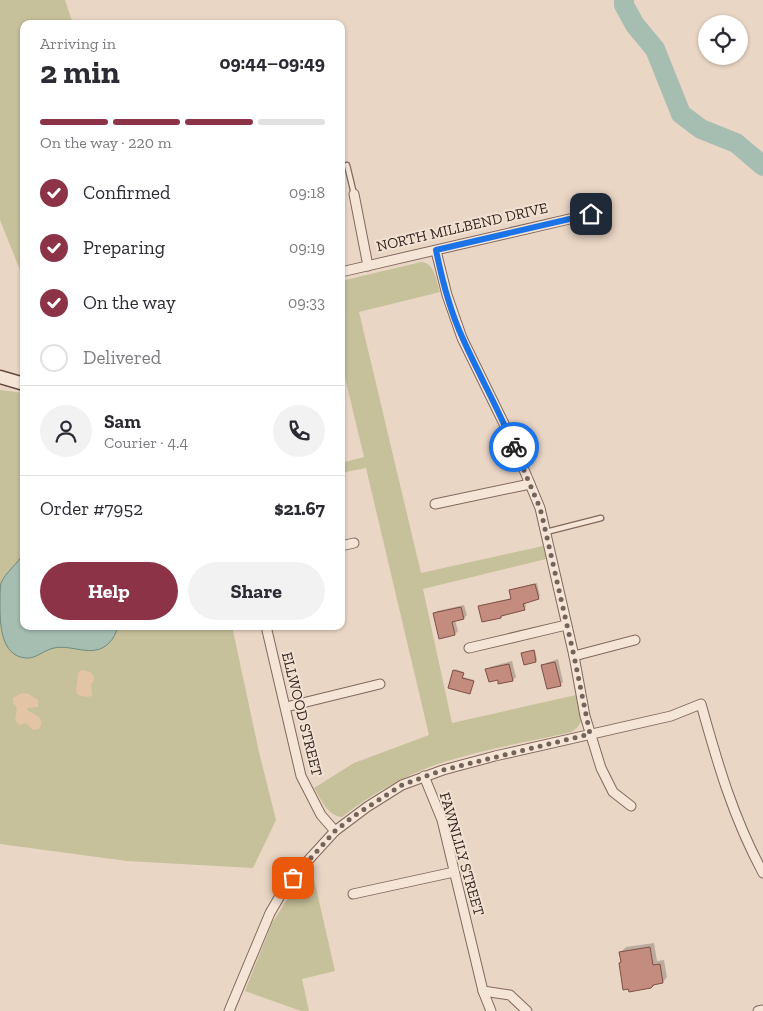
<!DOCTYPE html>
<html lang="en">
<head>
<meta charset="utf-8">
<style>
  body { margin:0; font-family:"Zilla Slab",serif; background:#f2f2f3; color:#2b2b33; height:100vh; display:flex; flex-direction:column; font-size:19px; white-space:nowrap }
  * { box-sizing:border-box; margin:0 }
  p { font-size:16px; color:#7c7c81 }
  .icon { flex:none; width:28px; height:28px; fill:none; stroke:currentColor; stroke-width:2; stroke-linecap:round; stroke-linejoin:round }
  .map { position:relative; flex:1; overflow:hidden }
  .sheet { position:absolute; left:20px; top:20px; width:325px; height:610px; display:flex; flex-direction:column; background:#fff; border-radius:10px; box-shadow:0 1px 4px #0004 }
  .sheet>* { flex:none }
  .buttons { position:absolute; left:698px; top:15px; display:grid; gap:10px }
  .buttons a { display:grid; place-items:center; width:50px; height:50px; border-radius:50%; background:#fff; box-shadow:0 1px 4px #0004; font-size:25px }
  .pin { position:absolute; display:grid; place-items:center; width:42px; height:42px; color:#fff; margin:-21px; border-radius:10px; box-shadow:0 2px 8px #0006 }
  .courier { position:absolute; display:grid; place-items:center; width:50px; height:50px; margin:-25px; border:4px solid #1a73e8; border-radius:50%; background:#fff; color:#222; box-shadow:0 1px 6px #0007 }
  .headline em { font-style:normal; font-weight:700 }
  .headline div { display:flex; flex-direction:column-reverse }
  .headline { display:flex; align-items:center; justify-content:space-between; height:85px; padding:0 20px }
  h1 { font-size:32px; font-weight:700; line-height:38px }
  .bar { display:grid; grid-template-columns:repeat(4,1fr); gap:8px 5px; align-content:center; height:60px; padding:0 20px }
  .bar i { height:6px; border-radius:4px; background:#e1e1e2 }
  .bar .selected { background:#8c3348 }
  .bar p { grid-column:span 4 }
  .line { display:flex; align-items:center; gap:12px; padding:0 20px; border-top:1px solid #e1e1e2 }
  .line div { flex:1 }
  .round { display:grid; place-items:center; flex:none; width:52px; height:52px; border-radius:26px; background:#f2f2f3 }
  ol { padding:0 20px; list-style:none }
  li { display:flex; align-items:center; gap:15px; height:55px }
  li p { margin-inline-start:auto }
  li .icon { padding:5px; border-radius:50%; background:#8c3348; color:#fff; stroke-width:4 }
  li:last-child { color:#7c7c81 }
  li i { width:28px; height:28px; border:2px solid #e1e1e2; border-radius:50% }
  .primary-button { display:flex; gap:10px; margin-top:auto; padding:10px 20px }
  .primary-button a { flex:1; height:58px; border-radius:30px; background:#8c3348; color:#fff; font-size:20px; font-weight:700; line-height:58px; text-align:center }
  .primary-button a+a { background:#f2f2f3; color:#2b2b33 }
  .map>svg:first-child { display:block }
</style>
</head>
<body>
<div class="map">
<svg width="763" height="1011" viewBox="0 0 763 1011">
  <rect width="100%" height="100%" fill="#ead6c5"/>
  <!-- green -->
  <g fill="#c6c19a">
    <path d="M0,0H65L73,24H24V280L0,220Z"/>
    <path d="M421,262C435,263 436,280 440,292L359,312L421,573L543,546L546,559L423,589L452,723L576,695C580,712 588,722 571,732C524,743 466,752 422,770C393,782 366,798 342,817C327,815 322,801 314,788L354,763L429,735L366,468L341,473V463L364,457L341,361V281Z"/>
    <path d="M0,390L24,393V626H232L259,752L276,820L253,868L127,861L0,844Z"/>
    <path d="M311,866L335,971L302,979L309,1011H301L245,991L272,923L295,887Z"/>
  </g>
  <!-- sand -->
  <g fill="#e3c4a5">
    <path d="M82,670L90,672L94,676V681L91,684L92,696L87,697L78,695L76,692L78,673Z"/>
    <path d="M22,693L29,694L38,700V707L27,708L28,711C36,715 46,719 39,729L33,730L26,723L19,725L15,720L17,708L13,703V698Z"/>
  </g>
  <!-- water -->
  <path fill="#a6bdb1" stroke="#6e8b7d" d="M24,553V626H118C116,633 114,638 109,643C93,659 73,644 54,648C44,650 36,659 26,658C0,656 0,623 0,602C0,597 0,588 1,583C5,573 18,563 24,553Z"/>
  <!-- shadow -->
  <g fill="#0003">
    <path d="M537,583L540,596L525,602L526,607L524,609L500,617L480,607L482,605L512,598L511,591L513,589Z"/>
    <path d="M464,605L467,615L464,618L455,620L458,631L455,634L440,638L434,614L437,611Z"/>
    <path d="M535,650L537,660L525,663L523,653Z"/>
    <path d="M558,659L563,682L560,685L543,666L546,663Z"/>
    <path d="M512,661L516,677L513,680L499,683L498,678L487,670L490,667Z"/>
    <path d="M455,669L464,672L463,677L474,680L470,692L450,687Z"/>
    <path d="M654,943L657,961L664,960L667,977L663,982L655,983L653,986L622,961L621,952L626,947Z"/>
  </g>
  <g fill="none" stroke-linecap="round" stroke-linejoin="round">
    <!-- river -->
    <path stroke="#a6bdb1" stroke-width="20" d="M624,0V5L635,25L655,49L681,114L701,129L736,143L763,166"/>
  </g>
  <!-- building -->
  <g fill="#c48c7f" stroke="#7f4f45">
    <path d="M535,584L539,599L523,604L525,610L501,616V618L482,622L478,606L511,599L509,590Z"/>
    <path d="M461,607L464,619L452,622L455,635L439,639L433,613Z"/>
    <path d="M534,650L536,662L524,665L521,653Z"/>
    <path d="M555,662L561,686L547,689L541,665Z"/>
    <path d="M509,664L513,681L498,684V680L489,682L485,669Z"/>
    <path d="M453,670L464,673L462,678L474,681L470,694L448,688Z"/>
    <path d="M650,947L653,965L660,964L663,983L653,985V986L651,988L629,992L628,989L623,990L619,963L621,962L619,952Z"/>
  </g>
  <g fill="none" stroke-linecap="round" stroke-linejoin="round">
    <defs>
      <g id="lane">
        <path d="M347,165L354,194"/>
        <path d="M546,532L601,518"/>
      </g>
      <g id="street">
        <path d="M354,194L368,266"/>
        <path d="M436,251L447,295L462,338L510,436L540,508L574,656L585,716L601,768L613,792L631,806"/>
        <path d="M341,272L591,214"/>
        <path d="M435,504L530,484"/>
        <path d="M341,546L354,543"/>
        <path d="M266,626L301,776L321,815L335,831"/>
        <path d="M469,648L566,625"/>
        <path d="M574,656L635,640"/>
        <path d="M286,707L380,684"/>
        <path d="M424,776L442,820L483,991L491,1011"/>
        <path d="M353,894L454,872"/>
        <path d="M483,991L510,995L527,1011"/>
        <path d="M229,1011L270,913L284,889L302,867L335,831L367,807L402,785L443,770L495,756L671,716L701,704C718,765 733,817 763,873"/>
        <path d="M758,1011L763,1010"/>
      </g>
      <path id="secondary" d="M0,377L24,384"/>
    </defs>
    <!-- lane casing -->
    <use href="#lane" stroke="#83685d" stroke-width="7"/>
    <!-- street casing -->
    <use href="#street" stroke="#83685d" stroke-width="11"/>
    <!-- secondary casing -->
    <use href="#secondary" stroke="#654a40" stroke-width="15"/>
    <!-- lane -->
    <use href="#lane" stroke="#f5e5d7" stroke-width="4.5"/>
    <!-- street -->
    <use href="#street" stroke="#f5e5d7" stroke-width="9"/>
    <!-- secondary -->
    <use href="#secondary" stroke="#f5e5d7" stroke-width="12"/>
  </g>
  <g fill="none" stroke-linecap="round" stroke-linejoin="round">
    <!-- done -->
    <path stroke="#746359" stroke-width="5" stroke-dasharray="0 9" d="M293,878L335,831L354,816L402,785L443,770L590,734L574,656L543,520L540,508L514,447"/>
    <!-- route -->
    <path stroke="#1a73e8" stroke-width="6" d="M514,447C499,410 479,375 463,339C450,311 442,280 436,250L591,214"/>
  </g>
  <g text-anchor="middle" stroke-width="4" stroke-linejoin="round" paint-order="stroke">
    <!-- street labels -->
    <g font-size="15" fill="#34251f" stroke="#f2e2d4">
      <text transform="translate(462 227) rotate(-13)" y="5">NORTH MILLBEND DRIVE</text>
      <text transform="translate(302 714) rotate(76)" y="5">ELLWOOD STREET</text>
      <text transform="translate(462 854) rotate(74)" y="5">FAWNLILY STREET</text>
    </g>
  </g>
</svg>
<div class="buttons">
<a><svg class="icon" aria-label="locate" viewBox="0 0 24 24"><circle cx="12" cy="12" r="6"/><path d="M12 2v4M12 18v4M2 12h4M18 12h4"/></svg></a>
</div>
<div class="pin" style="left:293px;top:878px;background:#ea580c"><svg class="icon" aria-label="bag" viewBox="0 0 24 24"><path d="M5 8h14l-1 12H6zM9 8a3 3 0 0 1 6 0"/></svg></div>
<div class="pin" style="left:591px;top:214px;background:#1f2937"><svg class="icon" aria-label="home" viewBox="0 0 24 24"><path d="M3 11l9-7 9 7M6 9v11h12V9"/></svg></div>
<div class="courier" style="left:514px;top:447px"><svg class="icon" aria-label="bike" viewBox="0 0 24 24"><circle cx="6" cy="16" r="4"/><circle cx="18" cy="16" r="4"/><path d="M6 16l4-8h5l3 8M10 8l3 8H6M13 5h3"/></svg></div>
<section class="sheet">
<div class="headline"><div><h1>2 min</h1><p>Arriving in</p></div><em>09:44–09:49</em></div>
<div class="bar"><i class="selected"></i><i class="selected"></i><i class="selected"></i><i></i><p>On the way · 220 m</p></div>
<ol>
<li><svg class="icon" aria-label="check" viewBox="0 0 24 24"><path d="M5 12l5 5 9-10"/></svg>Confirmed<p>09:18</p></li>
<li><svg class="icon" aria-label="check" viewBox="0 0 24 24"><path d="M5 12l5 5 9-10"/></svg>Preparing<p>09:19</p></li>
<li><svg class="icon" aria-label="check" viewBox="0 0 24 24"><path d="M5 12l5 5 9-10"/></svg>On the way<p>09:33</p></li>
<li><i></i>Delivered</li>
</ol>
<div class="line" style="height:90px"><a class="round"><svg class="icon" aria-label="person" viewBox="0 0 24 24"><circle cx="12" cy="8" r="4"/><path d="M4 21q1-7 8-7t8 7"/></svg></a><div><b>Sam</b><p>Courier · 4.4</p></div><a class="round"><svg class="icon" aria-label="phone" viewBox="0 0 24 24"><path d="M5 4h4l2 5-3 2q2 4 5 5l2-3 5 2v4C11 20 4 13 5 4z"/></svg></a></div>
<div class="line" style="height:65px"><div>Order #7952</div><b>$21.67</b></div>
<div class="primary-button"><a>Help</a><a>Share</a></div>
</section>
</div>
</body>
</html>
